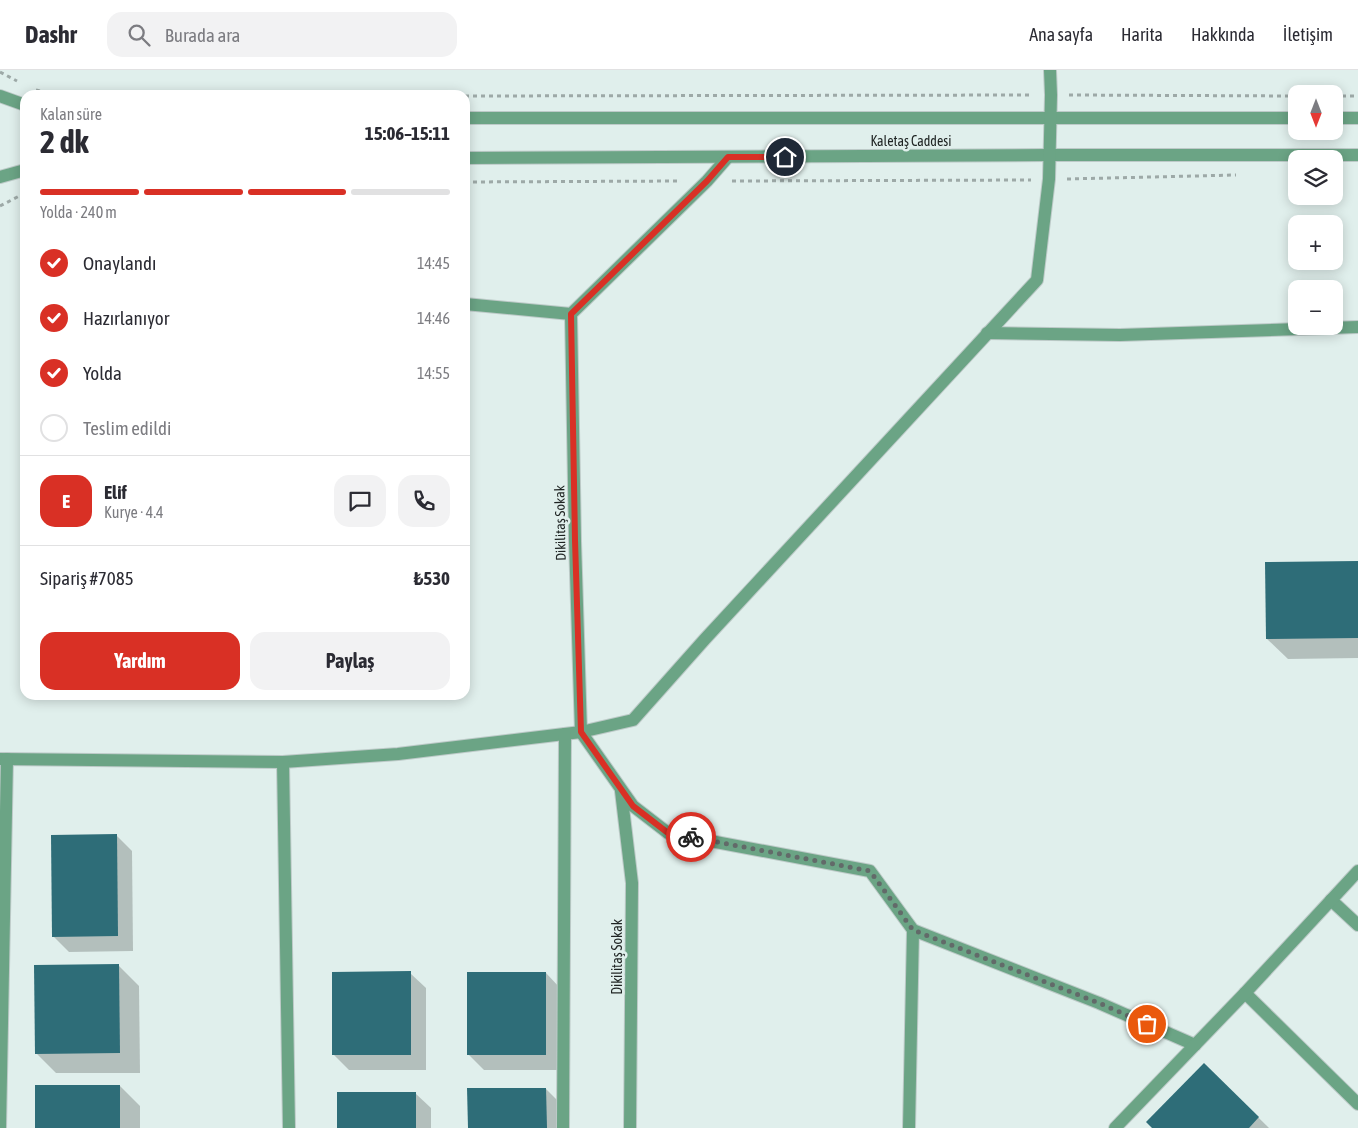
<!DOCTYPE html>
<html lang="tr">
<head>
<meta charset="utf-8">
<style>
  body { margin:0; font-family:"Asap Condensed",sans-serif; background:#f2f2f3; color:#2b2b33; height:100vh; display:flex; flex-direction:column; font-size:19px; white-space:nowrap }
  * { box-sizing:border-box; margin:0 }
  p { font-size:16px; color:#7c7c81 }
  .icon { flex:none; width:28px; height:28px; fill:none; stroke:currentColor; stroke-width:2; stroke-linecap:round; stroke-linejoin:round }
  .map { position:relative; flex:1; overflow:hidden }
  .side { position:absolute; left:20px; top:20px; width:450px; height:610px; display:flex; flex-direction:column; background:#fff; border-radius:15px; box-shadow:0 2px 12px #0003 }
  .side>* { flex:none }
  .needle { width:32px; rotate:180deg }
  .controls { position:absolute; left:1288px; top:15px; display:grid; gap:10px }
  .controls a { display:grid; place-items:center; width:55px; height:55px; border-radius:10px; background:#fff; box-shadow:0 2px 12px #0003; font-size:25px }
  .pin { position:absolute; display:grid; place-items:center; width:42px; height:42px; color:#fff; margin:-21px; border:2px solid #fff; border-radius:50%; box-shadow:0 1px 5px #0007 }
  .courier { position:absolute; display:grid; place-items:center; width:50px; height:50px; margin:-25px; border:4px solid #d93025; border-radius:50%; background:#fff; color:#222; box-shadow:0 1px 6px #0007 }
  .headline em { font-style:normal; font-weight:700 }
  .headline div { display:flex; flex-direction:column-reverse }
  .headline { display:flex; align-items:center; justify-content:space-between; height:85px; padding:0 20px }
  h1 { font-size:32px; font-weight:700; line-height:38px }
  .bar { display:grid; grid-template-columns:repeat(4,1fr); gap:8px 5px; align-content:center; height:60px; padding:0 20px }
  .bar i { height:6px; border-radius:4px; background:#e1e1e2 }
  .bar .current { background:#d93025 }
  .bar p { grid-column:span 4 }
  .line { display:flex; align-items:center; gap:12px; padding:0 20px; border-top:1px solid #e1e1e2 }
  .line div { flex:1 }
  .round { display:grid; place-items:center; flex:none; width:52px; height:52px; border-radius:15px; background:#f2f2f3 }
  ol { padding:0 20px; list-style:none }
  li { display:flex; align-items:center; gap:15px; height:55px }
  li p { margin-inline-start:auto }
  li .icon { padding:5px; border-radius:50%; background:#d93025; color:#fff; stroke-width:4 }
  li:last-child { color:#7c7c81 }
  li i { width:28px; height:28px; border:2px solid #e1e1e2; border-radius:50% }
  .cta { display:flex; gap:10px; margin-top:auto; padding:10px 20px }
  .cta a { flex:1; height:58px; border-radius:15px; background:#d93025; color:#fff; font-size:20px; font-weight:700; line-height:58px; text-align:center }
  .cta a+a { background:#f2f2f3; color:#2b2b33 }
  header { display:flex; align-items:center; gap:30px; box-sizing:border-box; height:70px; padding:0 25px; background:#fff; border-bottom:1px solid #e1e1e2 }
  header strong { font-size:24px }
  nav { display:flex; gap:28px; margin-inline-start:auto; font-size:18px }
  .search { width:350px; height:45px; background:#f2f2f3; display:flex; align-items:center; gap:12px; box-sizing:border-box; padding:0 18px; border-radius:15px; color:#7c7c81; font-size:19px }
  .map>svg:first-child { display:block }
</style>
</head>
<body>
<header>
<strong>Dashr</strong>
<div class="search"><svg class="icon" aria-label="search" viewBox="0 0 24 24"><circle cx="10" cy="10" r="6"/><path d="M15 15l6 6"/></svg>Burada ara</div>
<nav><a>Ana sayfa</a><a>Harita</a><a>Hakkında</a><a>İletişim</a></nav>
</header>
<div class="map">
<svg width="1358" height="1058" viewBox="0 0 1358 1058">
  <rect width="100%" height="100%" fill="#e0efec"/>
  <!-- shadow -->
  <g fill="#0003">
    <path d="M1358,492V588L1288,589L1267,569Z"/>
    <path d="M116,765L132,781L133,881L69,882L53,866Z"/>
    <path d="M119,896L139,916L140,1003H56L36,983Z"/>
    <path d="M410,903L426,918V1000H349L333,984Z"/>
    <path d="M546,903L561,919V1000H484L469,985Z"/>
    <path d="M1204,994L1269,1058H1154Z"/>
    <path d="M120,1016L140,1036V1058H36Z"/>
    <path d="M546,1019L561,1034V1058H469Z"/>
    <path d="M415,1023L431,1038V1058H338Z"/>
  </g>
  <!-- building -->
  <g fill="#2e6d78">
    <path d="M1358,491V568L1266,569L1265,492Z"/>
    <path d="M117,764L118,866L52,867L51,765Z"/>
    <path d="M119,894L120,983L35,984L34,895Z"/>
    <path d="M411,901V985H332V902Z"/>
    <rect x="467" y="902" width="79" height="83"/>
    <path d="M1204,993L1259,1047L1249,1058H1152L1146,1052Z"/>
    <rect x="35" y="1015" width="85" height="43"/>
    <path d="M467,1018H546L547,1058H468Z"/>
    <rect x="337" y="1022" width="79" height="36"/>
  </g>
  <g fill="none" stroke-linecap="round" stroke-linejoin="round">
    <defs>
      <g id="minor">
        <path d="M0,26L25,35"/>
        <path d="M465,48H1296"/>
        <path d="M1334,48H1358"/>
        <path d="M465,88L1050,85H1358"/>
        <path d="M0,107L25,100"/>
        <path d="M465,234L571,244L707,111L728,87"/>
        <path d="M571,244L575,471L581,662"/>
        <path d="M987,263L1120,265L1358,257"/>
        <path d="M581,662L633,736L668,763L870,801L913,860L1099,933L1195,975"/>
        <path d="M0,689L283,692L398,684L581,662L633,650L705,569L1037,210L1049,109L1051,25L1050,0"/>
        <path d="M283,692L289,1058"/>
        <path d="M621,721L632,813L630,1058"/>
        <path d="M1331,830L1358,855"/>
        <path d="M1245,923L1358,1034"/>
        <path d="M0,1058L7,689"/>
        <path d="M563,1058L565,664"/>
        <path d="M909,1058L913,860"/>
        <path d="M1115,1058L1245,923L1358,801"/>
      </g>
    </defs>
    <!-- minor casing -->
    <use href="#minor" stroke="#bdcac8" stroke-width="14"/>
    <!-- path -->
    <g stroke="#9da9a7" stroke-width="3" stroke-dasharray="4 4" stroke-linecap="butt">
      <path d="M0,2L17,11"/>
      <path d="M36,20L55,25"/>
      <path d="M1069,25L1296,26"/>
      <path d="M465,26L1033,25"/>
      <path d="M1334,26H1358"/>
      <path d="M1067,109L1236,105"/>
      <path d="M732,111L1031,110"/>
      <path d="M465,112L681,111"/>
      <path d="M0,136L25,123"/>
    </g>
    <!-- minor -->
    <use href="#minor" stroke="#6ba485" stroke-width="12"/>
  </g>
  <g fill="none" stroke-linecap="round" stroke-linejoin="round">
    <!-- done -->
    <path stroke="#626a69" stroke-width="5" stroke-dasharray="0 9" d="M691,767L870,801L913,860L1099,933L1147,954"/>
    <!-- route -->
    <path stroke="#d93025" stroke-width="6" d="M691,767L668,763L633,736L581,662L575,470L571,244L707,111L728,87H785"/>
  </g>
  <g text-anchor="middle" stroke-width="5" stroke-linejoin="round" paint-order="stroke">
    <!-- street labels -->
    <g font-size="14" fill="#1e2322" stroke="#e0efec">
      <text x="911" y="76">Kaletaş Caddesi</text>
      <text transform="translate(560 453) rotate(-91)" y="5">Dikilitaş Sokak</text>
      <text transform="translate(617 887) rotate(-90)" y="5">Dikilitaş Sokak</text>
    </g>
  </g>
</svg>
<div class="controls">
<a><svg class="needle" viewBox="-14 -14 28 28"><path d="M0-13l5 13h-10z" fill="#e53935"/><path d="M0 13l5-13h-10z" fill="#7c7c81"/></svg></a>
<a><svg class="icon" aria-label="layers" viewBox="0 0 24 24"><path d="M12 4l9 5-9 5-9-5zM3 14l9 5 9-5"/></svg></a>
<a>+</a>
<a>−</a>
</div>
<div class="pin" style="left:1147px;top:954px;background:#ea580c"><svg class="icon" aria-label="bag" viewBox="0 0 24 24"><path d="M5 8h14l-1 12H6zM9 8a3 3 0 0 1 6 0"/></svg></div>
<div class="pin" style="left:785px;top:87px;background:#1f2937"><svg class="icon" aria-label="home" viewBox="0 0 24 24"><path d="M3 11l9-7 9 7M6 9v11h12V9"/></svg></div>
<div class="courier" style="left:691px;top:767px"><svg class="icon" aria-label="bike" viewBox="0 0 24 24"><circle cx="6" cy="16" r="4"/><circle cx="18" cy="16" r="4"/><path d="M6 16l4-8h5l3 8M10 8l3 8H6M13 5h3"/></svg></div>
<section class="side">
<div class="headline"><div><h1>2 dk</h1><p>Kalan süre</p></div><em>15:06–15:11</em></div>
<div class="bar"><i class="current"></i><i class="current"></i><i class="current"></i><i></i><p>Yolda · 240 m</p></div>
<ol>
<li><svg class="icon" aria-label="check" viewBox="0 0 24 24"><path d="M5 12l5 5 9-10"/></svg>Onaylandı<p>14:45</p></li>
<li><svg class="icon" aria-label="check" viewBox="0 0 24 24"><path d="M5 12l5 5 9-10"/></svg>Hazırlanıyor<p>14:46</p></li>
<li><svg class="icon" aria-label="check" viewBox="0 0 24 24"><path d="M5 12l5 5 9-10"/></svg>Yolda<p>14:55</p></li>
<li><i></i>Teslim edildi</li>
</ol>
<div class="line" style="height:90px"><b class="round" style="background:#d93025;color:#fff">E</b><div><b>Elif</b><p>Kurye · 4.4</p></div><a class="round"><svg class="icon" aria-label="chat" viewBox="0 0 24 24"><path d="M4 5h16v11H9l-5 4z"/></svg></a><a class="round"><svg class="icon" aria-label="phone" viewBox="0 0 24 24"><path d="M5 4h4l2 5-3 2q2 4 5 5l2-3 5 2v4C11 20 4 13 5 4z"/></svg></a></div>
<div class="line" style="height:65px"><div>Sipariş #7085</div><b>₺530</b></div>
<div class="cta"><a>Yardım</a><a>Paylaş</a></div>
</section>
</div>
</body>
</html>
